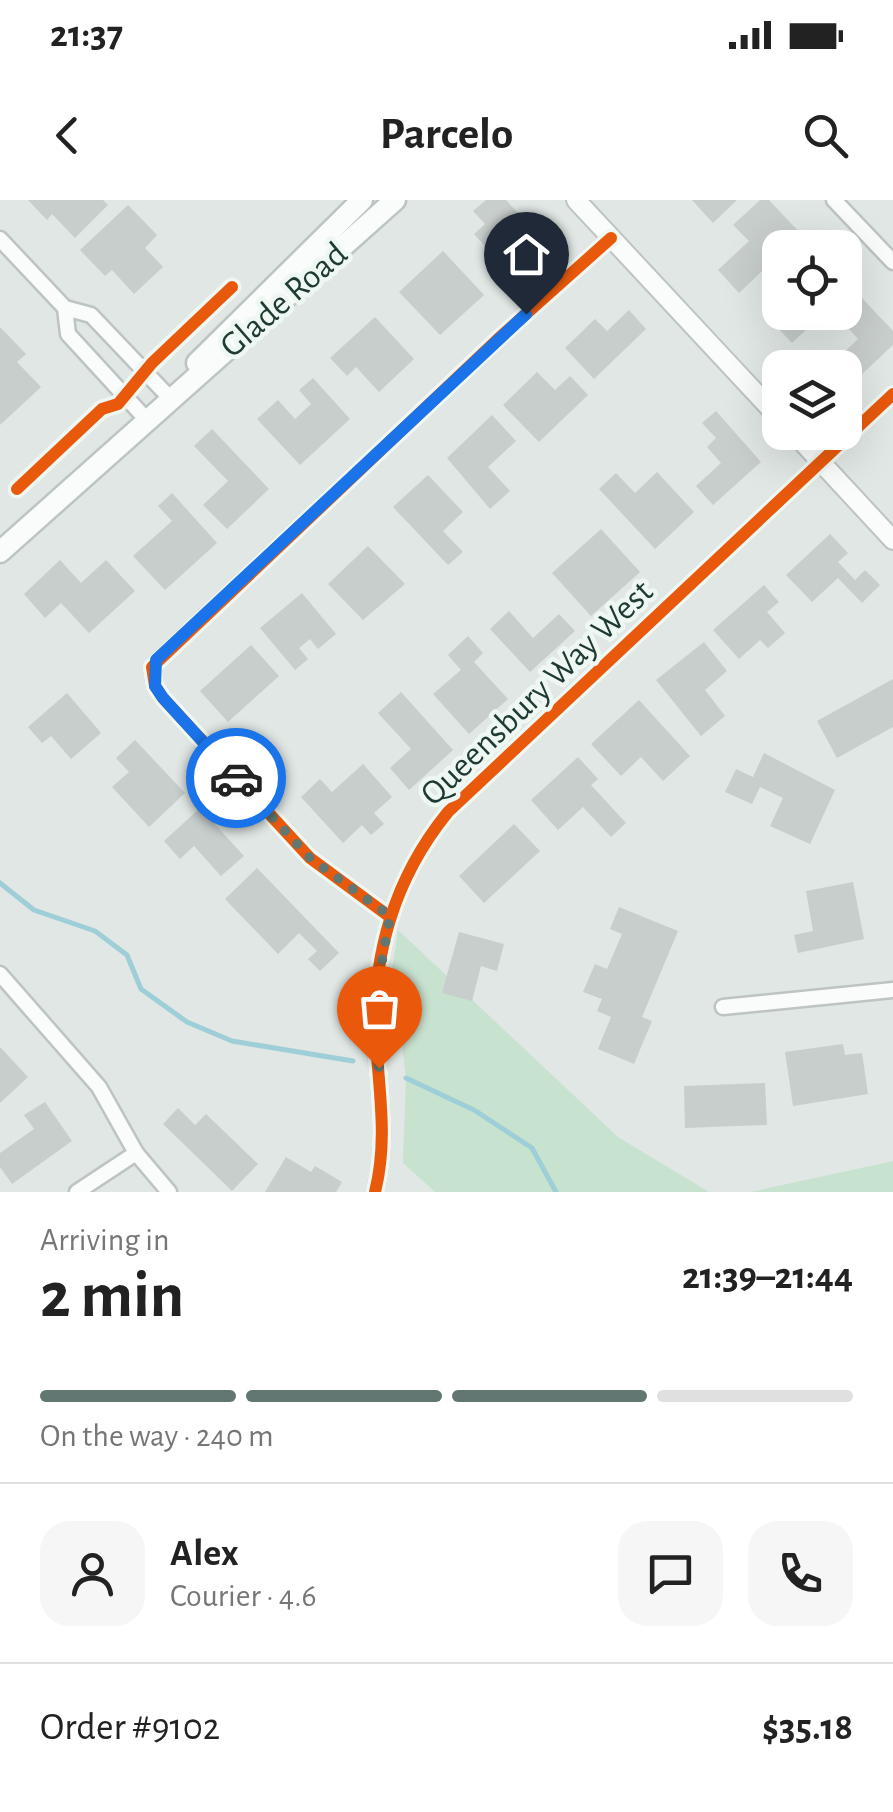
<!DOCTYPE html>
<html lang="en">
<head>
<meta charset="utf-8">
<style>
  body { margin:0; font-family:"Alegreya Sans",sans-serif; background:#f6f6f6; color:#222; height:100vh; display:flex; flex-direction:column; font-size:38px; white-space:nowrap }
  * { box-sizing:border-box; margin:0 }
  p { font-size:32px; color:#767676 }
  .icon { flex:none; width:55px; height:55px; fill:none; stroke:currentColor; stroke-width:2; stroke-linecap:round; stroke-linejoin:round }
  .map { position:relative; height:992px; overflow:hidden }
  .details { display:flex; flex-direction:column; background:#fff; flex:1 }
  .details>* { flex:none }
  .fabs { position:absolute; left:762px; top:30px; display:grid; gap:20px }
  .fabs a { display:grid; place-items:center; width:100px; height:100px; border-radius:20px; background:#fff; box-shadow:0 10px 40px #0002; font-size:50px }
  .pin { position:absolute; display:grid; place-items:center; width:85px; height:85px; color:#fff; margin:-102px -42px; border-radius:50% 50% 50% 0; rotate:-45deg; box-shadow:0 0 10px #0007 }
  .pin .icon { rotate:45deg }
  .courier { position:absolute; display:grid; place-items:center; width:100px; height:100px; margin:-50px; border:8px solid #1a73e8; border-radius:50%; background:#fff; color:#222; box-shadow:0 2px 12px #0007 }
  .summary em { font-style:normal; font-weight:700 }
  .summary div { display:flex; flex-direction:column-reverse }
  .summary { display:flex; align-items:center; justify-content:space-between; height:170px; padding:0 40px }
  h1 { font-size:65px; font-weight:700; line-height:75px }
  .bar { display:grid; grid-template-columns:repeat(4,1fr); gap:15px 10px; align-content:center; height:120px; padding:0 40px }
  .bar i { height:12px; border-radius:8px; background:#e0e0e0 }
  .bar .on { background:#627771 }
  .bar p { grid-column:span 4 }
  .line { display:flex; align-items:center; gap:25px; padding:0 40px; border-top:2px solid #e0e0e0 }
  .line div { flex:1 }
  .round { display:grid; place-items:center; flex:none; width:105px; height:105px; border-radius:30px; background:#f6f6f6 }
  .status { display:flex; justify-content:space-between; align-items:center; height:70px; padding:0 50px; background:#fff; direction:ltr }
  .status svg { height:28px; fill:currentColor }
  header { display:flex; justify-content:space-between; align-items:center; height:130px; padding:0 40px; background:#fff; font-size:45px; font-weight:700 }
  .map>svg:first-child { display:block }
</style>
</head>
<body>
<div class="status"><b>21:37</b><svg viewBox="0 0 49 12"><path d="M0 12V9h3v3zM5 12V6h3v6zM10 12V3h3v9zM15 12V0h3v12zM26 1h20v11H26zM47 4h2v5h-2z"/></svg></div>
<header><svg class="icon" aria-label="back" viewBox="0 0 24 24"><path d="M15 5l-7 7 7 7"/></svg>Parcelo<svg class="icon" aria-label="search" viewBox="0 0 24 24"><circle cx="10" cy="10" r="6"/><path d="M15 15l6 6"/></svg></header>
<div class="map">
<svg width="893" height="992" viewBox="0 0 893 992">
  <rect width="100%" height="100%" fill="#e0e7e4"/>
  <!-- green -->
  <g fill="#c8e2d0">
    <path d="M398,730L618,937L709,992H435L403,963L406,878L392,769Z"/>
    <path d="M893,961V992H751Z"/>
  </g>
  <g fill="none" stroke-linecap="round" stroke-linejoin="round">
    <!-- stream -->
    <g stroke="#9eced7" stroke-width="5">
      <path d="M0,683L34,710L95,731L127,755L141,789L187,822L232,841L353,861"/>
      <path d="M406,878L474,910L532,948L556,992"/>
    </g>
  </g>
  <!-- building -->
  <g fill="#c8cecc">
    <path d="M28,0H103L108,5L75,38L52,14L47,20Z"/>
    <path d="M486,0H506L543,40L509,72L474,34L485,24L473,11Z"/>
    <path d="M692,0H737L713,23Z"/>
    <path d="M760,0H769L801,34L787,48H780V54L739,93L718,70L749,41L733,25Z"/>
    <path d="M128,5L157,35L145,48L163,67L134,94L112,70L105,76L80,50Z"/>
    <path d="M443,51L484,95L440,135L399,92Z"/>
    <path d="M862,98L893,131V145L845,190V168H828L858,139L840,119Z"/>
    <path d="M629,110L646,129L594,179L565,148L595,119L607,131Z"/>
    <path d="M784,112H825L792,143L773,123Z"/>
    <path d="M375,117L414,159L379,192L356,167L347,176L330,158Z"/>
    <path d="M0,127L26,154L17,162L41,187L0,225Z"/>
    <path d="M537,172L555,190L570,176L588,195L539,242L503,205Z"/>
    <path d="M313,178L350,219L300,265L257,219L278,200L295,219L311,204L299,190Z"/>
    <path d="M716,211L761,262L713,305L696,286L721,263L707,247L716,238L702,223Z"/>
    <path d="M492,215L516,241L488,267L510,291L490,309L447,258Z"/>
    <path d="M212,229L269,289L227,329L203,305L228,281L194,246Z"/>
    <path d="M657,272L694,312L655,349L599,289L616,273L635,293Z"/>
    <path d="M428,275L463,312L443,331L463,352L448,365L393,307Z"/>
    <path d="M172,293L217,343L165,390L133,356L172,321L158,306Z"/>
    <path d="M601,329L640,372L591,416L552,373Z"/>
    <path d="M830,334L848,353L838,362L855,380L865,370L880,385L862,403L838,378L812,402L786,375Z"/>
    <path d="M368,346L405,384L363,420L328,384Z"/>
    <path d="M60,360L81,383L106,360L135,391L89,433L61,403L45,418L24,394Z"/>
    <path d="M764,385L779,402L767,412L785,433L768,448L760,440L739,459L713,430Z"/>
    <path d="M302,393L336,434L318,449L310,439L299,448L308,459L295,470L260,428Z"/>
    <path d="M509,411L533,438L559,414L575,431L530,472L490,429Z"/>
    <path d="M468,436L483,453L474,462L508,499L469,534L433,494L461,470L448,455Z"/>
    <path d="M704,442L727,471L705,490L725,516L701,536L656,480Z"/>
    <path d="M251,445L279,476L228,522L200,491Z"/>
    <path d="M893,479V527L837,558L817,521Z"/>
    <path d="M401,492L453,550L409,590L390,568L411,549L378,513Z"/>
    <path d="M67,493L101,533L71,559L51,536L42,543L28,527Z"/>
    <path d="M639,500L690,556L663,581L641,557L621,576L591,544Z"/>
    <path d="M135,540L185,593L149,627L112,587L129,572L116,558Z"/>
    <path d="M764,553L835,590L810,644L770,626L783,598L760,587L752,604L725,592L736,569L753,577Z"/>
    <path d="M578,557L598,579L591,585L626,623L611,637L583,607L558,630L531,600Z"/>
    <path d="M363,564L392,597L374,613L384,624L371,635L362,625L343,643L301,597L320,579L332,592Z"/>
    <path d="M200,608L244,656L221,676L194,646L180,659L164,641Z"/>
    <path d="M514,624L540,651L484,703L459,676Z"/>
    <path d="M257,668L339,753L320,771L308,759L317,751L299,733L278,754L225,699Z"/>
    <path d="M853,682L864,739L798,753L794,735L813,731L806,691Z"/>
    <path d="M619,707L678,731L642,817L652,821L634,864L598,849L611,817L597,811L602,799L583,792L595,764L607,769L622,734L610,729Z"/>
    <path d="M459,732L504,744L497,771L481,766L472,801L442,793Z"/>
    <path d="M843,844L845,855L862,853L868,894L793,906L785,852Z"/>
    <path d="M0,847L28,877L0,903Z"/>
    <path d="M765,883L767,925L685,928L684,886Z"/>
    <path d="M45,902L72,941L12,984L0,967V953L34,929L24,915Z"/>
    <path d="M178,908L195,925L206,914L258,964L232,991L163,924Z"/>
    <path d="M286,957L311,972L315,966L342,982L336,992H265Z"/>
  </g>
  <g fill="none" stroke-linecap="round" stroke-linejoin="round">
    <defs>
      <g id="minor">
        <path d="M834,0L893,62"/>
        <path d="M0,39L65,108L91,115L169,197"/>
        <path d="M65,108L68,134L146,219"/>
        <path d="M390,717L310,658L163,498L155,486L152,467L498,139L611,38"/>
        <path d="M0,774L99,887L136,953L169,992"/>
        <path d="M723,807L893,790"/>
        <path d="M77,992L136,953"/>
        <path d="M375,992C388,940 379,893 376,840C371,756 395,677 448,612L893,194"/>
      </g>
      <g id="tertiary">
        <path d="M576,0L780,219"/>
        <path d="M793,232L893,340"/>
      </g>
      <g id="secondary">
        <path d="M197,163L362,0"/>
        <path d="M0,352L395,0"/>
      </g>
    </defs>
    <!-- minor casing -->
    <use href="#minor" stroke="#bdc4c1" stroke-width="19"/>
    <!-- tertiary casing -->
    <use href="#tertiary" stroke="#bdc4c1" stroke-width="22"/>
    <!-- secondary casing -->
    <use href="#secondary" stroke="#bcc5c1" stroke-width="25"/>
    <!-- minor -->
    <use href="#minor" stroke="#fafbfb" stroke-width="14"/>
    <!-- tertiary -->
    <use href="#tertiary" stroke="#fafbfb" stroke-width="18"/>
    <!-- secondary -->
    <use href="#secondary" stroke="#fafbfb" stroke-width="20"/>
    <defs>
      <g id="cycleway">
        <path d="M17,289L102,209L118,204L152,163L232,87"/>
        <path d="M390,717L310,658L163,498L155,486L152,467L498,139L611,38"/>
        <path d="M375,992C388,940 379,893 376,840C371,756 395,677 448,612L893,194"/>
      </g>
    </defs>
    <!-- cycleway casing -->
    <use href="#cycleway" stroke="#eef7f2" stroke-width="19"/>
    <!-- cycleway -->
    <use href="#cycleway" stroke="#e8590c" stroke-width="12"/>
  </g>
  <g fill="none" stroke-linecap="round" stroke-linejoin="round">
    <!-- done -->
    <path stroke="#627771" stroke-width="10" stroke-dasharray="0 18" d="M236,578L310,658L390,716L376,794L379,868"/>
    <!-- route -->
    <path stroke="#1a73e8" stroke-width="12" d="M236,578L163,498L155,486L156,460L526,114"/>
  </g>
  <g text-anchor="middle" stroke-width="9" stroke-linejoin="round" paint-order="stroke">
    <!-- street labels -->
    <g font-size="35" fill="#1e3a33" stroke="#eef7f2">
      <text transform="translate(283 99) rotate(-41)" y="12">Glade Road</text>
      <text transform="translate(536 492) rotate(-44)" y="12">Queensbury Way West</text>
    </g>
  </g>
</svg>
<div class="fabs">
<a><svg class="icon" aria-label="locate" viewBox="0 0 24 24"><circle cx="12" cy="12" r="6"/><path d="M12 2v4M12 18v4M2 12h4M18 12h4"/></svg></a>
<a><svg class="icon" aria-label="layers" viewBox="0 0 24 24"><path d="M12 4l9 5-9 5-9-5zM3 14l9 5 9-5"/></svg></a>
</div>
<div class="pin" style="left:379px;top:868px;background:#ea580c"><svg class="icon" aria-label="bag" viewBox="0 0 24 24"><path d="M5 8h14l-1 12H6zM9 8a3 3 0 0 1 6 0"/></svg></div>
<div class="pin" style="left:526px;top:114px;background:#1f2937"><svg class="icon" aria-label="home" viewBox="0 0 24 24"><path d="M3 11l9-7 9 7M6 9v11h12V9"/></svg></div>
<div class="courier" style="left:236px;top:578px"><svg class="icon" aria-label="car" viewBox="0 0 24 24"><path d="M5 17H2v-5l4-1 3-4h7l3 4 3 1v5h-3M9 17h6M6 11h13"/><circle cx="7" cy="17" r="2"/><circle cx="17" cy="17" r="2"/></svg></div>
</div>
<section class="details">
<div class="summary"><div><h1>2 min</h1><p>Arriving in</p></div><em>21:39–21:44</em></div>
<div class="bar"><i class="on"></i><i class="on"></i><i class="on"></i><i></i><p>On the way · 240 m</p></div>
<div class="line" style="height:180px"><a class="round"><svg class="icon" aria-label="person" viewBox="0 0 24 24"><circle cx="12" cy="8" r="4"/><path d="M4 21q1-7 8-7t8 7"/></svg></a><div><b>Alex</b><p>Courier · 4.6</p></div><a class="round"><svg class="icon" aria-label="chat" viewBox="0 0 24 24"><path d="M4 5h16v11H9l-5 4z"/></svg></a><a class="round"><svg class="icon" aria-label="phone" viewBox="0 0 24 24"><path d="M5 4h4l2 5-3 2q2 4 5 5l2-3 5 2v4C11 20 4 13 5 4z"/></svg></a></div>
<div class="line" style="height:130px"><div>Order #9102</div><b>$35.18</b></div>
</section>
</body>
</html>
